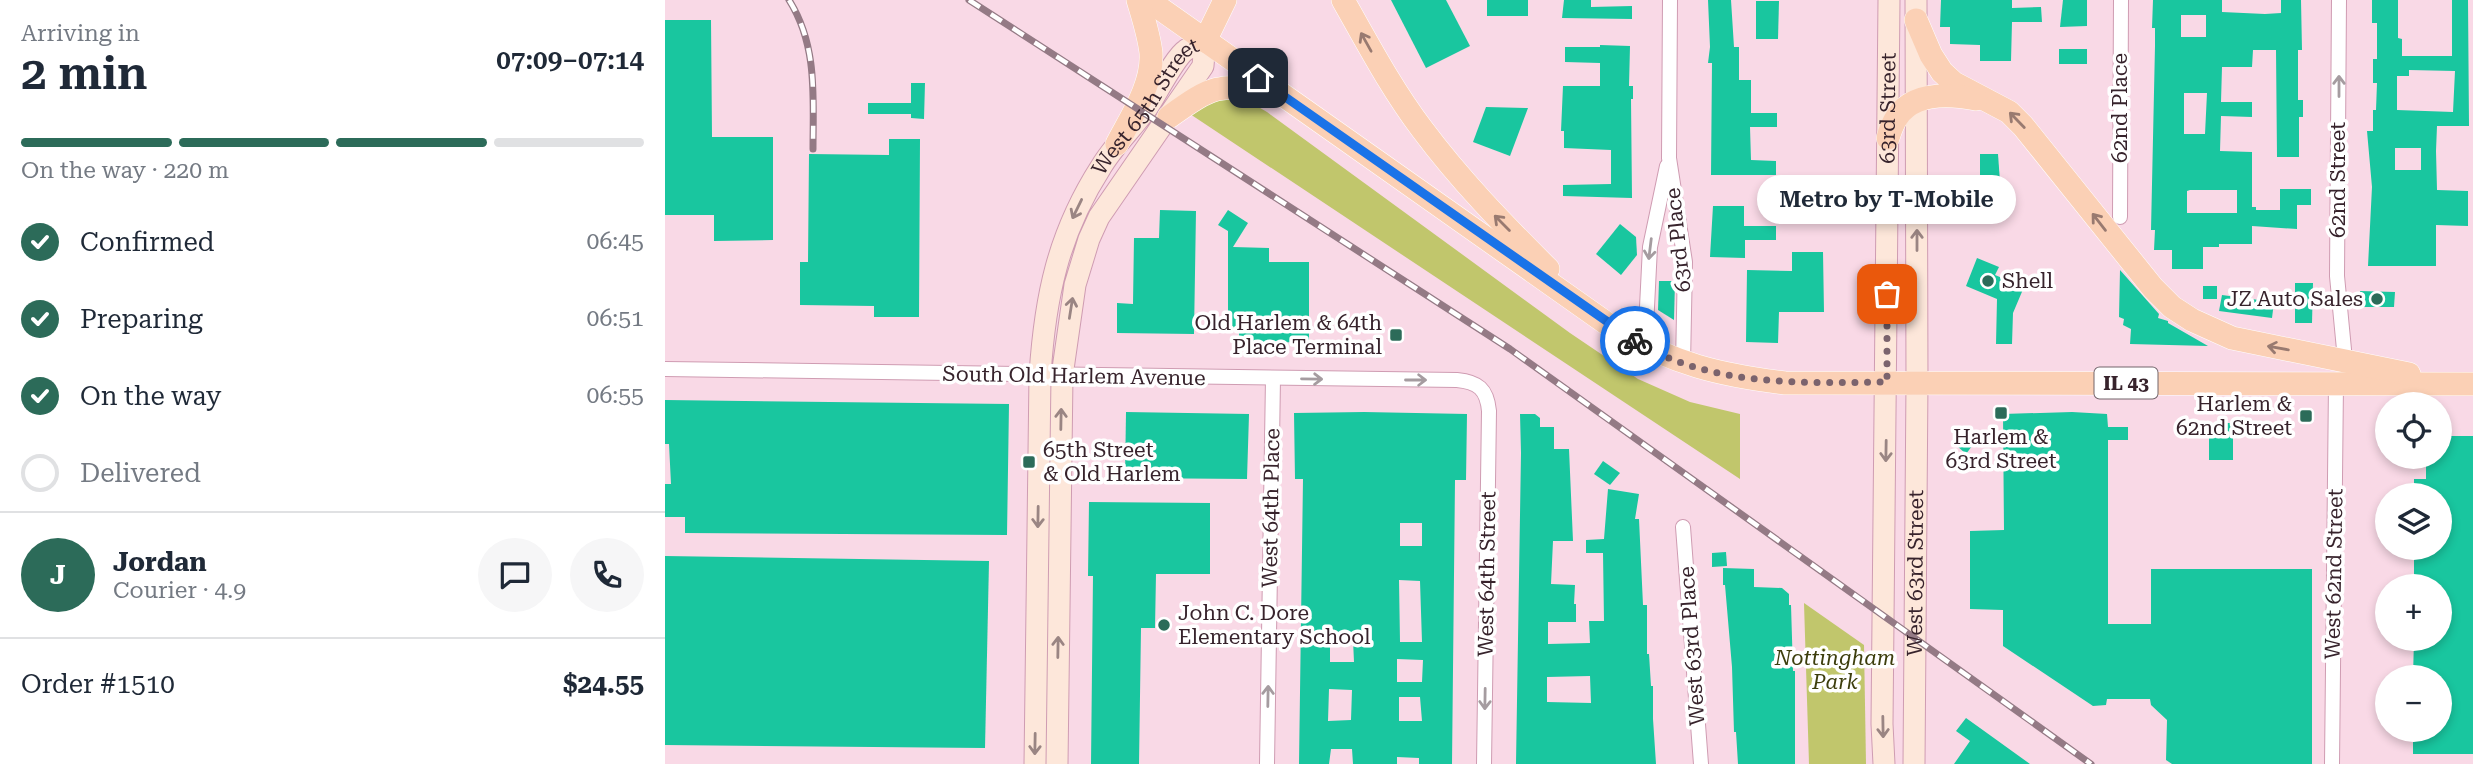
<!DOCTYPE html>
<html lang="en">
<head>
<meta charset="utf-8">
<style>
  body { margin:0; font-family:"Roboto Serif",serif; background:#f6f6f7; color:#1f2937; height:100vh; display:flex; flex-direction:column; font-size:26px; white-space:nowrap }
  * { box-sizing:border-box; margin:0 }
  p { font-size:23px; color:#747a83 }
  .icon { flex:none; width:38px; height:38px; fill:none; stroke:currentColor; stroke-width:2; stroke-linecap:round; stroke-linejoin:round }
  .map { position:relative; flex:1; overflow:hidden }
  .panel { display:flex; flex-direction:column; background:#fff; width:665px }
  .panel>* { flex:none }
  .controls { position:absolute; left:1710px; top:392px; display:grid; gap:14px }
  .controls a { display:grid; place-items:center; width:77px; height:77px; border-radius:50%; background:#fff; box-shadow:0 4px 10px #0003; font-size:35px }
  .pin { position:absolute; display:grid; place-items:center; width:60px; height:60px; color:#fff; margin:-30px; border-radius:14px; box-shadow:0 4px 10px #0006 }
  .courier { position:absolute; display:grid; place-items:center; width:70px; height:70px; margin:-35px; border:5px solid #1a73e8; border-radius:50%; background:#fff; color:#222; box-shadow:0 2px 9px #0007 }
  .bubble { position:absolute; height:49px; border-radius:24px; background:#fff; box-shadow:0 4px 10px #0003; font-size:23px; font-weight:600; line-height:49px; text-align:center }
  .headline em { font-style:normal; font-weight:600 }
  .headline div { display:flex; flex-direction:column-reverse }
  .headline { display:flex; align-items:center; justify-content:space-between; height:119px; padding:0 21px }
  h1 { font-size:46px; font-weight:600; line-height:52px }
  .bar { display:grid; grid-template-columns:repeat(4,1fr); gap:10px 7px; align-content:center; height:84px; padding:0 21px }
  .bar i { height:9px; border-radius:5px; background:#e0e1e3 }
  .bar .selected { background:#2c6b59 }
  .bar p { grid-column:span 4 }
  .line { display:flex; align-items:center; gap:18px; padding:0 21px; border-top:2px solid #e0e1e3 }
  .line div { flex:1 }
  .round { display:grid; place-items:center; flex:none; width:74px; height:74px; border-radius:37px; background:#f6f6f7 }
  ol { padding:0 21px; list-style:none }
  li { display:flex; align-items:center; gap:21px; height:77px }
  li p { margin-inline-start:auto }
  li .icon { padding:7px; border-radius:50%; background:#2c6b59; color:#fff; stroke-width:4 }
  li:last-child { color:#747a83 }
  li i { width:38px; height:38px; border:4px solid #e0e1e3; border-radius:50% }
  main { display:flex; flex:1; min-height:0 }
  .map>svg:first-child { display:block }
</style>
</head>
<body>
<main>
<section class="panel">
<div class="headline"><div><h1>2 min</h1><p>Arriving in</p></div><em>07:09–07:14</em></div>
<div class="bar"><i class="selected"></i><i class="selected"></i><i class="selected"></i><i></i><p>On the way · 220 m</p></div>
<ol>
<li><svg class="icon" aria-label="check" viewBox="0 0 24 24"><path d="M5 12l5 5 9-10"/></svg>Confirmed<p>06:45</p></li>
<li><svg class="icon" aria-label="check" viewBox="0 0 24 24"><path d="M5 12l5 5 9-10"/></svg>Preparing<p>06:51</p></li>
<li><svg class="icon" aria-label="check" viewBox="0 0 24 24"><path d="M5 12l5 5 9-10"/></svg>On the way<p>06:55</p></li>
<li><i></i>Delivered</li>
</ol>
<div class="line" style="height:126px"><b class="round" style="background:#2c6b59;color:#fff">J</b><div><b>Jordan</b><p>Courier · 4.9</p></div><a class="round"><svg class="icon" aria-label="chat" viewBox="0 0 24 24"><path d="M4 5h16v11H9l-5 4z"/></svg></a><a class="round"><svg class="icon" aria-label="phone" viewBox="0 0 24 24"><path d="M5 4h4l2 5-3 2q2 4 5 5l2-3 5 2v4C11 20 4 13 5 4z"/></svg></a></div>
<div class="line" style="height:91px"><div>Order #1510</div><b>$24.55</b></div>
</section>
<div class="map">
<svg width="1808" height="764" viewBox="0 0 1808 764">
  <rect width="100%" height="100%" fill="#f9d9e6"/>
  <!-- green -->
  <g fill="#c1c66c">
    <path d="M540,97L578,98L602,112L905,333L973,379L1025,402L1075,414V479L525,114Z"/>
    <path d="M1139,603L1199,645L1201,764H1144Z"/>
  </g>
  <!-- building -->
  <g fill="#19c69f" fill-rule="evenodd">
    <path d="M726,0H781L805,46L761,68Z"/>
    <rect x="822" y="0" width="41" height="16"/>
    <path d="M899,0H926V7L967,6V19L897,18Z"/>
    <path d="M1043,0H1066L1069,47H1074V80H1086V113H1112V127H1085L1086,160L1111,161V175H1046L1047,63H1043L1045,47Z"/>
    <path d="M1276,0H1347V8L1376,7L1377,22H1347L1346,61H1315V45L1285,44V27H1275Z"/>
    <path d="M1398,0H1422V26L1395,27Z"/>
    <path d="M1488,0H1557V12L1600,14L1616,13V0H1636L1637,50H1633V100H1638V117H1634V157H1612L1611,50H1588L1587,67H1557L1556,102H1587V117L1556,116L1555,151L1587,152V207H1591V210H1615V189H1646V205H1632V229L1587,226V244H1554V247H1538V269H1507V250H1489L1490,230H1486L1490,46V28H1487ZM1516,15H1541V37H1516ZM1519,93H1542L1540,134H1519ZM1525,190H1572V213H1522V191Z"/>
    <path d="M1707,0H1733V38L1737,39V56H1787V0H1803L1804,126H1772L1771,151L1772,190L1803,191V226L1771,225V266H1703L1707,187L1702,131H1708V110H1711L1712,83H1708V59H1712V23H1707ZM1744,70L1790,71L1788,112L1732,110V76H1744ZM1730,148H1756V170H1730Z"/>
    <path d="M1091,1H1114L1113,39H1091Z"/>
    <path d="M0,20H46L47,137H108V240L49,241V215H0Z"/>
    <path d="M935,45L965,46L964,86H968V99H966L967,198L898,196V185L946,184V150L899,148V131H896L898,86H935V63L900,62V47H935Z"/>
    <rect x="1394" y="49" width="28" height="15"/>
    <path d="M246,83H260L259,119L246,118V114H203V103H246Z"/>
    <path d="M821,107L863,108L845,156L808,142Z"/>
    <path d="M224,139H255L254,317H209V306L135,305V262H143L144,154L224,155Z"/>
    <path d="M1315,154H1333L1337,210H1315Z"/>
    <path d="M1048,206H1079V226H1111V240H1080V258L1045,257Z"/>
    <path d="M495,210L531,211L529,334L452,333V303L468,304L469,238H494Z"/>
    <path d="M563,210L583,223L568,247L604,248V262H644V342L574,343V330H563V231L553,225Z"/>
    <path d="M955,224L971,237L972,255L956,275L931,254Z"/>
    <path d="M1127,252H1158L1159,312H1114L1113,343L1081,342L1082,270L1127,271Z"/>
    <path d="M1312,258L1334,267L1330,275L1359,287L1348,313L1347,344H1331L1332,299L1301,286Z"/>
    <path d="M1455,270L1494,314L1493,318L1503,321V323L1543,346L1465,344L1466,329L1458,325L1459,319L1454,317Z"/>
    <path d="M994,281H1010L1009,320L993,310Z"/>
    <path d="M1630,283H1648L1647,323H1630Z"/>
    <rect x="1538" y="286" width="14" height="13"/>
    <path d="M1695,291L1730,292L1729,307H1694Z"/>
    <path d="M1557,295L1609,302L1607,318L1554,311Z"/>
    <path d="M0,400L344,404L342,535L20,533V517H0V484H6L4,444H0Z"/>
    <path d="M461,412L584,414L582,479L460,478Z"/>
    <path d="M699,412L802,414L801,480H790L787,764H754V758L732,757V764H688L687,749H666L664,764H634L638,479H630L629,413ZM735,523H757V546H735ZM734,580L755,581L757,642H735ZM665,640H688L689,662H665ZM732,659L758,660L757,682H732ZM664,689L687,690L686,720L663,721ZM734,697H755L757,721H734Z"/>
    <path d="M1407,412L1442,414L1443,427H1463V440H1443V624H1486V569H1647V764H1507L1501,760L1502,720L1486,705L1485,699H1442L1441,705L1428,706L1338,646V610L1305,609V531L1339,530L1338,414Z"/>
    <path d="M855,414H870L875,418V427H889V449H904L908,541H888L886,584L910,585L909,604H911V622H883V644L925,643L924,621H939L938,553H921V540L939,539L943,489L974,494L970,519H974L978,605H982V654H984L986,686H988V719L991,764H851L856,453ZM925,676L926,703L882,702V677Z"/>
    <rect x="1544" y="423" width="24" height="37"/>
    <path d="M1299,434L1310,442L1301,454L1291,445Z"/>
    <path d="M1774,436H1808V754H1748V730H1774V677H1748L1749,639H1774V586H1749V548H1774V495H1749V479H1761V457H1774Z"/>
    <path d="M938,461L955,473L945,485L929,474Z"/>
    <path d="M424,502L545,503V574H491L490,628H476L474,764H426L428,576H423Z"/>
    <path d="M1061,552L1062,566L1047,567V553Z"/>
    <path d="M0,556L324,561L320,748L0,745Z"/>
    <path d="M1058,568L1089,569V587L1117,588L1124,594V605H1126L1128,671H1130V764H1073L1071,732H1069L1067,667L1060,585H1058Z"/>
    <path d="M1301,718L1315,728L1365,764H1289L1305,741L1291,731Z"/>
  </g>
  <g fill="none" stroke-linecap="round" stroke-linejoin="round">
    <defs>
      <g id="street">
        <path d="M1005,0L1004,158L1020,262L1018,364"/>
        <path d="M1674,0L1672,276L1680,360"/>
        <path d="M1455,217L1456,0"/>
        <path d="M980,347L985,247L1002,166"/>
        <path d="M0,369L792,380C813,382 822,389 824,411L819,764"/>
        <path d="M1018,527L1036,764"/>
        <path d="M602,764L608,378"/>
        <path d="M1667,764L1671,383"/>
      </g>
      <g id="secondary">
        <path id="s1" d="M370,764L375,375C380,297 393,234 436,167C449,145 468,128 482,108C491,95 510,57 521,50C526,46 534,44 540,41L538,66L434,217L424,239L410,285L397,376L392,764"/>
        <path id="s2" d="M1219,764L1217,724L1224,0"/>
        <path id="s3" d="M1249,764L1252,382L1251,0"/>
      </g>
      <g id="primary">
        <path d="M483,0L951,330C1009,364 1054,375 1120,383L1808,384"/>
        <path d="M678,0C703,44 726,88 757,129C795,180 838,224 883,269"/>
        <path d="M1251,20L1266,55L1277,72L1289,83L1344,112L1358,126L1488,288L1507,307L1527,320L1567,338L1744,374"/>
        <path d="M540,41L560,0"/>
        <path d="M504,117C550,84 552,85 607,90"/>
        <path d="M1223,138C1225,131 1228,123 1232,117C1249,92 1285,94 1311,99"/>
        <path d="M452,144C466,117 488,85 486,53C484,35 478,17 473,0"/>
      </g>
    </defs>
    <!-- street casing -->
    <use href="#street" stroke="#cf9cb2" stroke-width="16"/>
    <!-- secondary casing -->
    <use href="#secondary" stroke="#cf9cb2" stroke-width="23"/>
    <!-- primary casing -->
    <use href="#primary" stroke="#fff" stroke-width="24"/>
    <!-- street -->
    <use href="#street" stroke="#fff" stroke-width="14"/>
    <!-- secondary -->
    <use href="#secondary" stroke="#fde7da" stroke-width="21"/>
    <!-- primary -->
    <use href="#primary" stroke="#fbd0b5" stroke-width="23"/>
    <defs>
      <g id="rail">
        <path d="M124,0C153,46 148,98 148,149"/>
        <path d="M304,0L845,349L1426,764"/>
      </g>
    </defs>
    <!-- rail casing -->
    <use href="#rail" stroke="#947a85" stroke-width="7"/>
    <!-- rail -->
    <use href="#rail" stroke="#fff" stroke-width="4.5" stroke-dasharray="13" stroke-linecap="butt"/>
  </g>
  <!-- one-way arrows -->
  <defs><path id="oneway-shaft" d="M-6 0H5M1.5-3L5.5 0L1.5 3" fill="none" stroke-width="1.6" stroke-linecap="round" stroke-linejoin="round" transform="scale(1.75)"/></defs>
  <g stroke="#997a70">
    <use href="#oneway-shaft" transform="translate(701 42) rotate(-119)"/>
    <use href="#oneway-shaft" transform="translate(1352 120) rotate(-134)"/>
    <use href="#oneway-shaft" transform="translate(1434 222) rotate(-128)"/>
    <use href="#oneway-shaft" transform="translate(837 223) rotate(-135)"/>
    <use href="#oneway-shaft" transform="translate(1613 348) rotate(-170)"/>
  </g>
  <g stroke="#a59ca0">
    <use href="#oneway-shaft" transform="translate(1674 86) rotate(-90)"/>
    <use href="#oneway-shaft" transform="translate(985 249) rotate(97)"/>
    <use href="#oneway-shaft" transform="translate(647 379) rotate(1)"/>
    <use href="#oneway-shaft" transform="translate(751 380)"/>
    <use href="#oneway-shaft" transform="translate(603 696) rotate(-89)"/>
    <use href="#oneway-shaft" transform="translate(820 699) rotate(91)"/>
  </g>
  <g stroke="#9a8583">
    <use href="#oneway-shaft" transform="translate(412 209) rotate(116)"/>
    <use href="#oneway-shaft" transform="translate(1252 240) rotate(-90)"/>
    <use href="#oneway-shaft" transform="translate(406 308) rotate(-81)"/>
    <use href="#oneway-shaft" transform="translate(396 419) rotate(-89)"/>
    <use href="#oneway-shaft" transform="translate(1221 451) rotate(91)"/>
    <use href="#oneway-shaft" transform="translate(373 517) rotate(91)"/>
    <use href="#oneway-shaft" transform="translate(393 647) rotate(-89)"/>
    <use href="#oneway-shaft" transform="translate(1218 727) rotate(89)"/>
    <use href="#oneway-shaft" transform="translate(370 744) rotate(91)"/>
  </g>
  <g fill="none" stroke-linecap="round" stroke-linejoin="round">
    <!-- done -->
    <path stroke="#7b636d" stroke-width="7" stroke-dasharray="0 12.6" d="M970,341C1046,387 1136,383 1222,382V294"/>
    <!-- route -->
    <path stroke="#1a73e8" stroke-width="9" d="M593,78L970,341"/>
  </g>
  <!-- markers -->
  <g fill="#2c6b59" stroke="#fff" stroke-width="2.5">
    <circle cx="1323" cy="281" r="7"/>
    <circle cx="1712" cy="299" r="7"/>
    <rect x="724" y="328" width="14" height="14" rx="3.5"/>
    <rect x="1329" y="406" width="14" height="14" rx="3.5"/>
    <rect x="1634" y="409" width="14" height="14" rx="3.5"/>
    <rect x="357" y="455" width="14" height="14" rx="3.5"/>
    <circle cx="499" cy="625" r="7"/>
  </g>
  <g text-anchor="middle" stroke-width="7" stroke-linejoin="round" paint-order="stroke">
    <!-- shield labels -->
    <rect fill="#fff" stroke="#73656b" stroke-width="2" x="1429.5" y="367.5" width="63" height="31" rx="5"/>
    <g font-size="19" font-weight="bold" fill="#37232c">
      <text x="1461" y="390">IL 43</text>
    </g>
    <!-- street labels -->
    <g font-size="21" fill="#37232c" stroke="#fff">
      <text dy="7" stroke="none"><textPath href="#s2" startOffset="656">63rd Street</textPath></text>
      <text transform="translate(1455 108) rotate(-90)" y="7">62nd Place</text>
      <text dy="7" stroke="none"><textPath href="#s1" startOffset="684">West 65th Street</textPath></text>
      <text transform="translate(1673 180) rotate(-90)" y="7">62nd Street</text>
      <text transform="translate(1013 240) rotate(-96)" y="7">63rd Place</text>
      <text transform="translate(409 376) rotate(1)" y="7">South Old Harlem Avenue</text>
      <text transform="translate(606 508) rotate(-89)" y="7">West 64th Place</text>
      <text dy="7" stroke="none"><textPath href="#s3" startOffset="191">West 63rd Street</textPath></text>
      <text transform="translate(822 574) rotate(-89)" y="7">West 64th Street</text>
      <text transform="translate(1669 574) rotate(-89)" y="7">West 62nd Street</text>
      <text transform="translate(1027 646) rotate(-94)" y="7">West 63rd Place</text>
    </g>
    <!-- poi labels -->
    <g font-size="21" fill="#37232c" stroke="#fff" text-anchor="start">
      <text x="1337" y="288">Shell</text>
      <text x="1698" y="306" text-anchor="end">JZ Auto Sales</text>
      <text x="717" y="330" text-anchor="end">Old Harlem &amp; 64th<tspan x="717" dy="24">Place Terminal</tspan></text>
      <text x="1627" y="411" text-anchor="end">Harlem &amp;<tspan x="1627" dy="24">62nd Street</tspan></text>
      <text x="1336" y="444" text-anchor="middle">Harlem &amp;<tspan x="1336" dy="24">63rd Street</tspan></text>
      <text x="378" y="457">65th Street<tspan x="378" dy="24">&amp; Old Harlem</tspan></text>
      <text x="513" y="620">John C. Dore<tspan x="513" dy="24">Elementary School</tspan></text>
    </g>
    <!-- park labels -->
    <g font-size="21" font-style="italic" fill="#3d3e0d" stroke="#fff">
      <text x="1170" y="665">Nottingham<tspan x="1170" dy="24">Park</tspan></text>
    </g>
  </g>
</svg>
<div class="controls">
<a><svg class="icon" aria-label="locate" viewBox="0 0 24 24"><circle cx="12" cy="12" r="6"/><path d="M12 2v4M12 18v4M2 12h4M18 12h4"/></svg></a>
<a><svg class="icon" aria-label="layers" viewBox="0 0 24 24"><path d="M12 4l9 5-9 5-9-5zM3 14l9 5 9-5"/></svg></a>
<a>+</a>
<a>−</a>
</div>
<div class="pin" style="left:1222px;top:294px;background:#ea580c"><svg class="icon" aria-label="bag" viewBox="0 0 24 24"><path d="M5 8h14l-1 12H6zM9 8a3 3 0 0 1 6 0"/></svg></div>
<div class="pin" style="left:593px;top:78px;background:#1f2937"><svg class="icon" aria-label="home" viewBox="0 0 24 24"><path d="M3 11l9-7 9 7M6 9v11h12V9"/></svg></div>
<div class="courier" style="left:970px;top:341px"><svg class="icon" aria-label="bike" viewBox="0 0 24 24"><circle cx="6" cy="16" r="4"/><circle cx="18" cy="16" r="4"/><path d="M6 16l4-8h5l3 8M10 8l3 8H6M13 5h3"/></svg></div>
<div class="bubble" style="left:1092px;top:175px;width:259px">Metro by T-Mobile</div>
</div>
</main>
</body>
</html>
